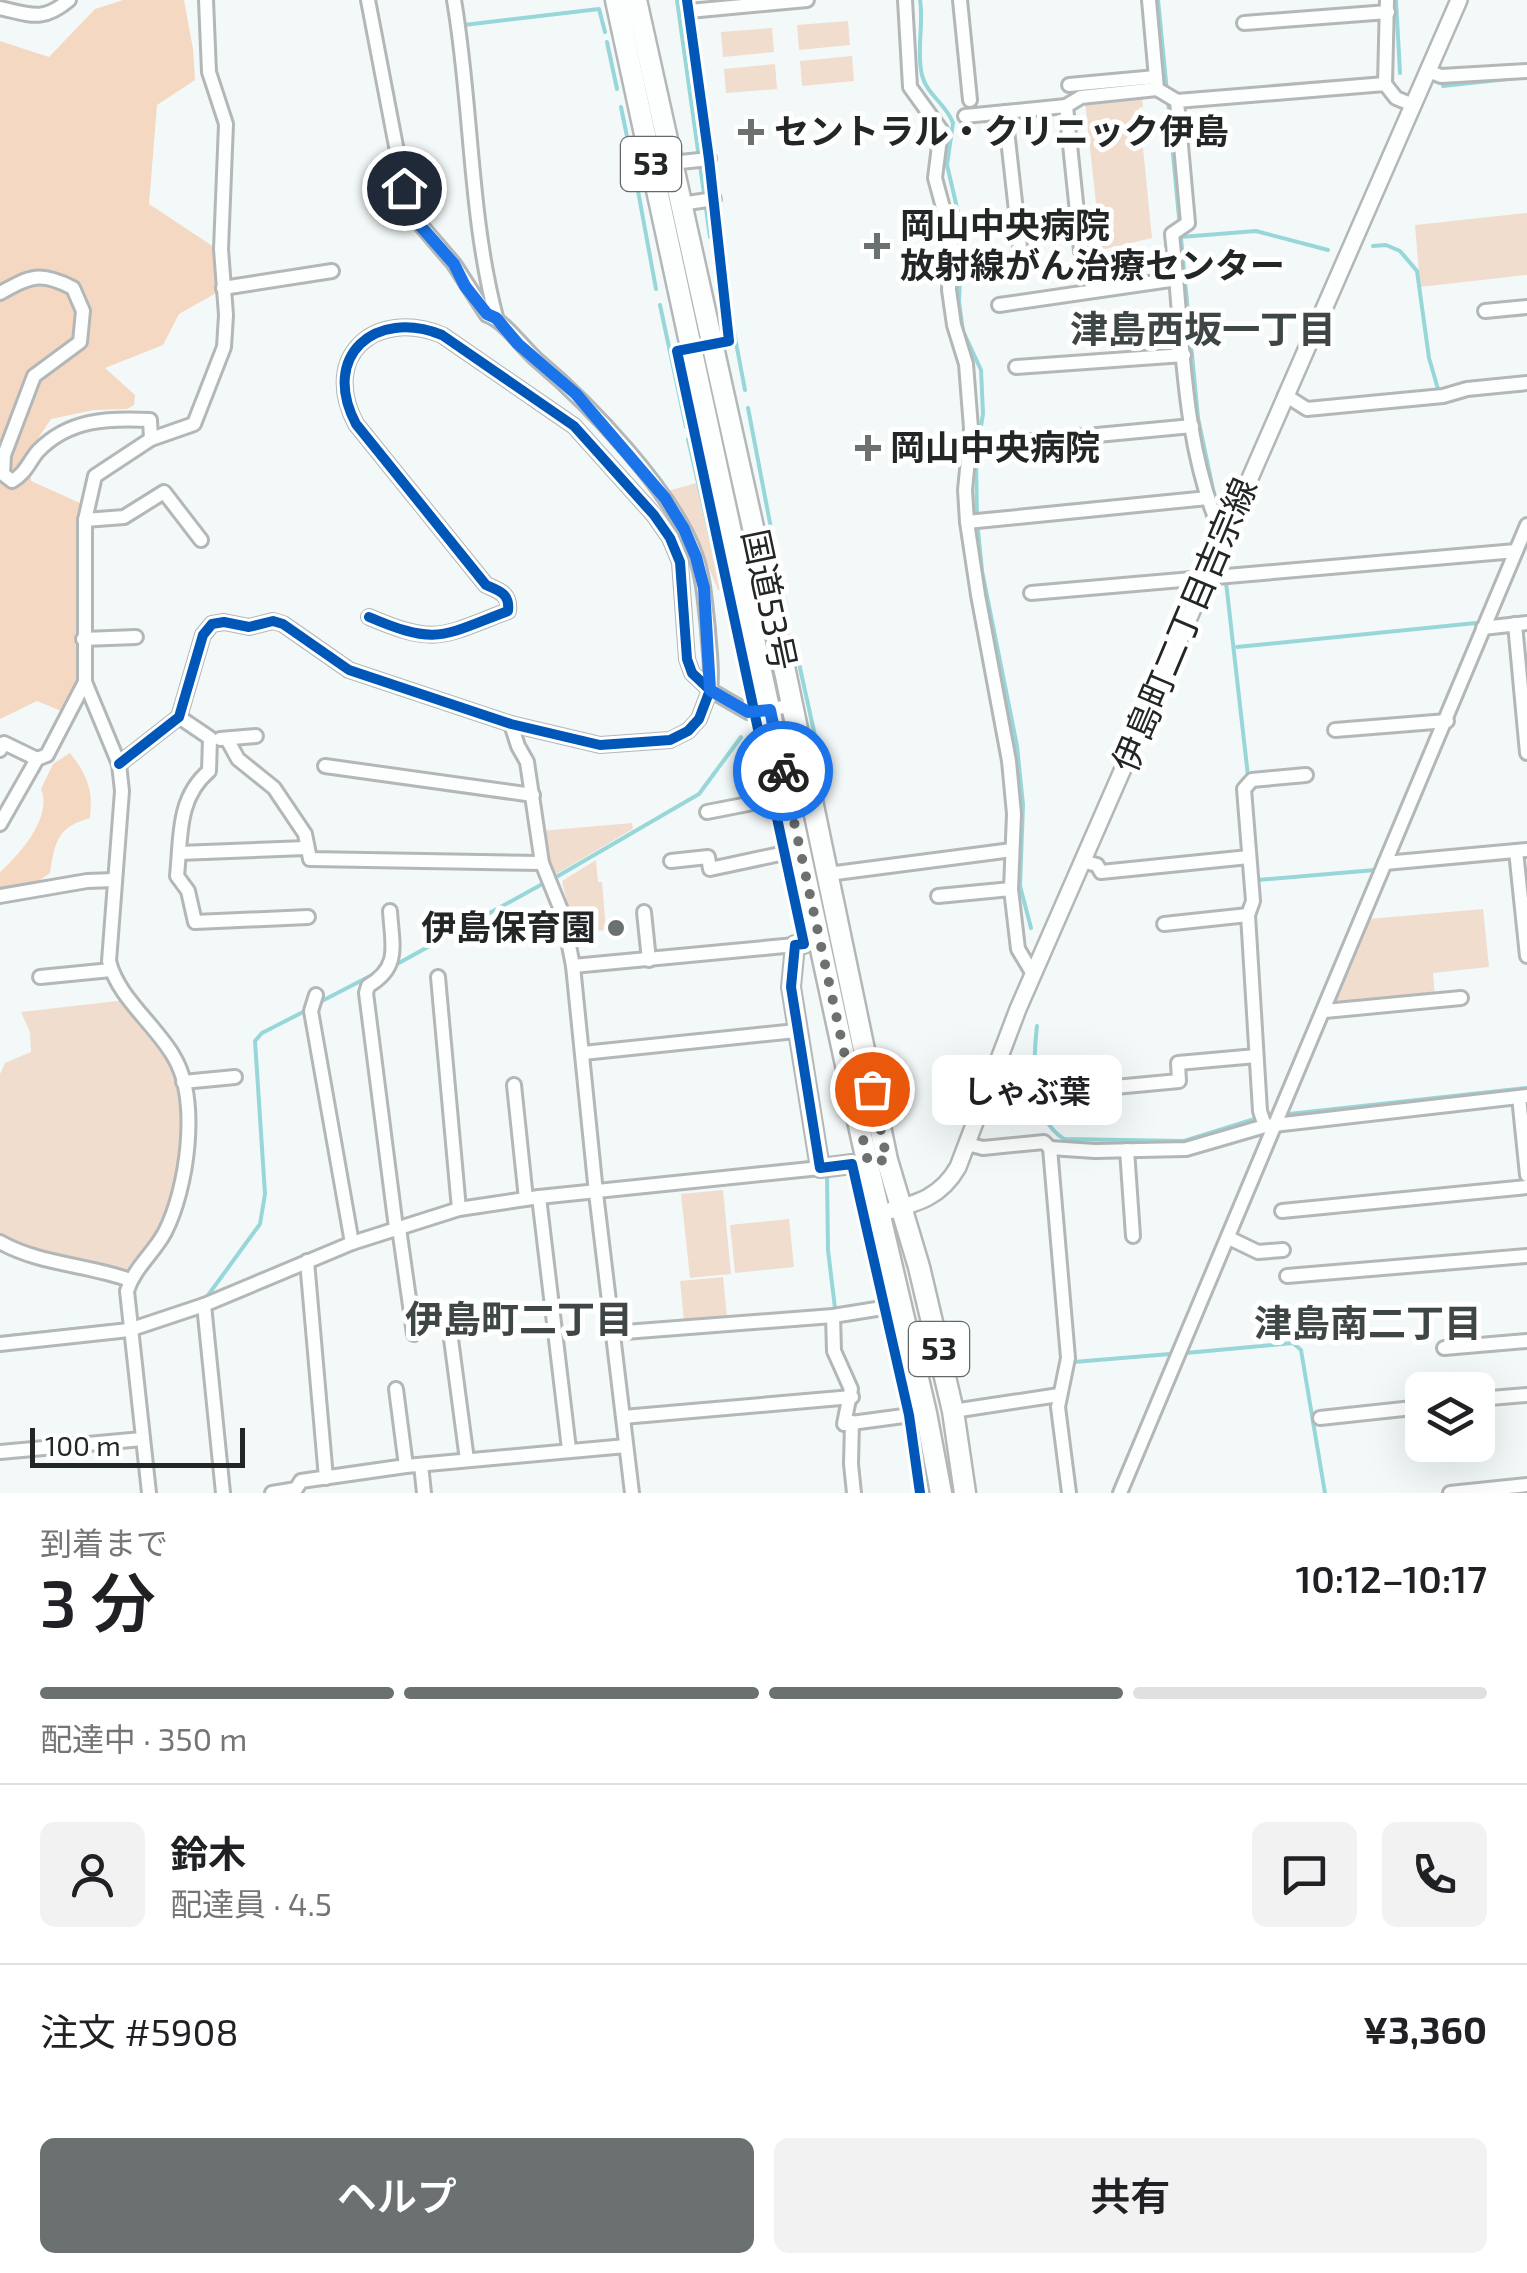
<!DOCTYPE html>
<html lang="ja">
<head>
<meta charset="utf-8">
<style>
  body { margin:0; font-family:"Exo 2","Noto Sans JP",sans-serif; background:#f2f2f2; color:#202124; height:100vh; display:flex; flex-direction:column; font-size:38px; white-space:nowrap }
  * { box-sizing:border-box; margin:0 }
  p { font-size:32px; color:#757577 }
  .icon { flex:none; width:55px; height:55px; fill:none; stroke:currentColor; stroke-width:2; stroke-linecap:round; stroke-linejoin:round }
  .map { position:relative; height:1493px; overflow:hidden }
  .sheet { display:flex; flex-direction:column; background:#fff; flex:1 }
  .sheet>* { flex:none }
  .tools { position:absolute; left:1405px; top:1372px; display:grid; gap:20px }
  .tools a { display:grid; place-items:center; width:90px; height:90px; border-radius:15px; background:#fff; box-shadow:0 10px 40px #0002; font-size:50px }
  .scale { position:absolute; left:30px; bottom:25px; width:215px; box-sizing:border-box; padding-left:10px; border:5px solid #222626; border-top:0; font-size:28px; line-height:35px; white-space:nowrap; color:#222626; -webkit-text-stroke:8px #fff; paint-order:stroke }
  .pin { position:absolute; display:grid; place-items:center; width:85px; height:85px; color:#fff; margin:-42px; border:5px solid #fff; border-radius:50%; box-shadow:0 2px 10px #0007 }
  .courier { position:absolute; display:grid; place-items:center; width:100px; height:100px; margin:-50px; border:8px solid #1a73e8; border-radius:50%; background:#fff; color:#222; box-shadow:0 2px 12px #0007 }
  .bubble { position:absolute; height:70px; border-radius:15px; background:#fff; box-shadow:0 10px 40px #0002; font-size:32px; font-weight:600; line-height:70px; text-align:center }
  .summary em { font-style:normal; font-weight:600 }
  .summary div { display:flex; flex-direction:column-reverse }
  .summary { display:flex; align-items:center; justify-content:space-between; height:170px; padding:0 40px }
  h1 { font-size:65px; font-weight:600; line-height:75px }
  .bar { display:grid; grid-template-columns:repeat(4,1fr); gap:15px 10px; align-content:center; height:120px; padding:0 40px }
  .bar i { height:12px; border-radius:8px; background:#e0e0e0 }
  .bar .on { background:#6b7070 }
  .bar p { grid-column:span 4 }
  .line { display:flex; align-items:center; gap:25px; padding:0 40px; border-top:2px solid #e0e0e0 }
  .line div { flex:1 }
  .round { display:grid; place-items:center; flex:none; width:105px; height:105px; border-radius:15px; background:#f2f2f2 }
  .action { display:flex; gap:20px; margin-top:auto; padding:20px 40px }
  .action a { flex:1; height:115px; border-radius:15px; background:#6b7070; color:#fff; font-size:40px; font-weight:600; line-height:115px; text-align:center }
  .action a+a { background:#f2f2f2; color:#202124 }
  .map>svg:first-child { display:block }
</style>
</head>
<body>
<div class="map">
<svg width="1527" height="1493" viewBox="0 0 1527 1493">
  <rect width="100%" height="100%" fill="#f3f9f9"/>
  <!-- green -->
  <g fill="#f1ddce">
    <path d="M848,21L850,45L799,50L797,25Z"/>
    <path d="M772,28L774,52L723,57L721,32Z"/>
    <path d="M852,56L854,81L802,86L800,61Z"/>
    <path d="M775,64L777,89L726,93L724,69Z"/>
    <path d="M1142,96L1143,107L1139,108L1152,238L1101,250L1085,102Z"/>
    <path d="M1527,213V275L1420,287L1415,225Z"/>
    <path d="M696,483L720,590H718L690,522L668,491Z"/>
    <path d="M632,823L633,829L551,877L540,831Z"/>
    <path d="M596,860L598,882H602L606,930L574,933L562,881Z"/>
    <path d="M1483,909L1489,967L1433,973L1435,997L1340,1005L1335,999L1368,919Z"/>
    <path d="M126,1000C141,1020 160,1041 171,1064C191,1104 184,1183 163,1222C153,1240 138,1256 126,1273L27,1250L0,1237V1074L5,1063L31,1052L30,1032L21,1012Z"/>
    <path d="M723,1190L731,1274L690,1278L681,1194Z"/>
    <path d="M789,1219L794,1267L735,1273L730,1225Z"/>
    <path d="M723,1277L727,1317L684,1321L680,1281Z"/>
  </g>
  <!-- forest -->
  <g fill="#f5d8c1">
    <path d="M123,0H184L193,49L195,80L157,105L149,204L214,247L216,293L179,314L163,345L105,368L135,395L134,405L127,409L94,410L51,419L30,450L31,481L80,503L77,515L81,680L61,711L37,701L0,719V41L49,57L95,9Z"/>
    <path d="M70,753C88,776 93,790 90,818C57,827 55,842 50,873L37,882L0,890V872C19,855 53,817 41,789L53,764Z"/>
  </g>
  <g fill="none" stroke-linecap="round" stroke-linejoin="round">
    <!-- stream -->
    <g stroke="#97d7d9" stroke-width="4">
      <path d="M677,0L710,237"/>
      <path d="M920,0C924,24 916,51 922,75C926,94 947,105 953,123L947,165L962,229L959,302L963,331L981,370L983,414L976,457L977,520L982,571L1017,746L1023,805L1020,886L1031,928"/>
      <path d="M1158,0L1167,92"/>
      <path d="M1396,0L1400,73"/>
      <path d="M464,25L599,9L605,32"/>
      <path d="M607,42L617,89"/>
      <path d="M1443,86L1517,78"/>
      <path d="M1168,101L1198,418L1215,499"/>
      <path d="M621,107L634,171"/>
      <path d="M636,180L656,289"/>
      <path d="M1181,237L1256,231L1328,250"/>
      <path d="M724,246L731,313"/>
      <path d="M1373,246L1386,245L1400,251L1417,271L1429,358L1438,389"/>
      <path d="M660,305L686,427"/>
      <path d="M734,332L745,390"/>
      <path d="M748,408L787,612"/>
      <path d="M688,439L726,605"/>
      <path d="M1226,582L1248,776"/>
      <path d="M1237,647L1476,623"/>
      <path d="M798,659L815,736"/>
      <path d="M558,876L699,794L741,737"/>
      <path d="M1257,880L1375,870"/>
      <path d="M397,964L546,882"/>
      <path d="M318,1003L376,973"/>
      <path d="M1037,1026C1033,1061 1030,1118 1064,1139L1184,1141L1258,1118"/>
      <path d="M1289,1114L1527,1088"/>
      <path d="M827,1175L828,1250L835,1308"/>
      <path d="M206,1298L260,1224L265,1194L255,1041L262,1033L303,1012"/>
      <path d="M0,1337L113,1325"/>
      <path d="M1186,1353L1293,1343L1301,1350L1325,1493"/>
      <path d="M1074,1358V1362L1170,1354"/>
      <path d="M851,1419L856,1399"/>
    </g>
    <defs>
      <g id="minor">
        <path d="M368,0L404,188L419,223L454,264L487,315C505,321 522,347 537,360C589,404 672,490 695,554C704,578 705,604 708,629C709,649 713,670 710,690L748,712L792,706"/>
        <path d="M454,0C472,105 469,214 496,317"/>
        <path d="M905,0L910,87L941,130L935,178L952,241L949,290L954,325L966,364L971,428L965,490L967,522L978,595L1009,761L1014,814L1011,889L1018,949L1033,974"/>
        <path d="M960,0L970,100"/>
        <path d="M1149,0L1157,89L1177,101"/>
        <path d="M0,8C31,15 43,22 69,0"/>
        <path d="M689,11L807,0"/>
        <path d="M1244,23L1388,12"/>
        <path d="M1428,71L1441,76L1527,71"/>
        <path d="M1385,84L1387,0"/>
        <path d="M1069,85L1156,77"/>
        <path d="M1005,112L1021,256"/>
        <path d="M965,116L1066,106"/>
        <path d="M671,163L709,159"/>
        <path d="M681,204L714,199"/>
        <path d="M1081,251L1066,106L1081,97L1157,89"/>
        <path d="M223,288L332,271"/>
        <path d="M0,293C31,276 40,271 73,288L83,311L80,342L34,376L4,455L3,474L12,481C26,473 28,463 38,451C69,419 108,418 150,420L151,439"/>
        <path d="M999,305L1177,279"/>
        <path d="M1485,311L1527,307"/>
        <path d="M1016,367L1184,355"/>
        <path d="M1285,395L1307,409L1443,396L1467,389L1527,383"/>
        <path d="M1023,442L1192,426"/>
        <path d="M85,520L124,517L164,492L201,540"/>
        <path d="M967,522L1208,498"/>
        <path d="M1223,537C1181,445 1183,333 1172,234L1188,223L1177,101L1385,84L1396,98L1413,105"/>
        <path d="M1031,593L1516,551"/>
        <path d="M1515,624L1527,753"/>
        <path d="M1483,628L1527,623"/>
        <path d="M83,639L136,637"/>
        <path d="M179,717L210,738L209,771C177,798 181,837 177,876L188,891L195,922L308,917"/>
        <path d="M511,724L518,746L527,762L542,863L563,915L573,966L596,1193L632,1493"/>
        <path d="M1335,730L1447,721"/>
        <path d="M220,739L256,736"/>
        <path d="M227,739L238,759L274,788L305,834L310,859L542,863"/>
        <path d="M0,750L4,743L37,759"/>
        <path d="M119,764L179,717L203,635L212,624L224,622L249,627L273,621L283,624L349,670L511,724L600,745L670,740L688,731L699,719L710,690L692,673L687,659L680,562L670,538L654,515L574,426L442,335C375,308 320,356 356,424L486,585C500,591 510,594 508,611C442,636 437,646 369,617"/>
        <path d="M325,766L533,795"/>
        <path d="M707,812L789,796"/>
        <path d="M0,824L37,759L47,755L85,682"/>
        <path d="M1516,851L1527,956"/>
        <path d="M179,853L306,848"/>
        <path d="M671,861L708,857L710,869L799,850"/>
        <path d="M1082,861L1097,865L1101,872L1249,857"/>
        <path d="M1385,863L1527,850"/>
        <path d="M828,874L1012,850"/>
        <path d="M0,896L87,881L114,880"/>
        <path d="M938,896L1011,889"/>
        <path d="M390,911C392,945 401,967 368,986L366,993L396,1228"/>
        <path d="M644,912L649,960"/>
        <path d="M1164,924L1248,915"/>
        <path d="M573,966L795,945"/>
        <path d="M40,977L111,970"/>
        <path d="M438,977L459,1209"/>
        <path d="M316,995L311,1011L352,1243"/>
        <path d="M1325,1011L1461,998"/>
        <path d="M583,1053L796,1031"/>
        <path d="M183,1082L235,1077"/>
        <path d="M514,1085L526,1199"/>
        <path d="M1072,1091L1179,1081L1178,1063L1256,1056"/>
        <path d="M1519,1097L1527,1175"/>
        <path d="M1265,1126L1260,1111L1248,915L1253,901L1244,789L1252,780L1306,775"/>
        <path d="M967,1144L983,1148L1044,1142L1050,1148L1095,1151L1186,1149L1265,1126L1527,1096"/>
        <path d="M1050,1148L1068,1358L1058,1407L1069,1493"/>
        <path d="M1127,1150L1133,1236"/>
        <path d="M539,1197L569,1449"/>
        <path d="M1282,1211L1527,1187"/>
        <path d="M399,1228L414,1334"/>
        <path d="M1229,1238L1258,1252L1283,1250"/>
        <path d="M0,1242C38,1264 89,1265 130,1280"/>
        <path d="M307,1261L326,1478"/>
        <path d="M1287,1276L1527,1256"/>
        <path d="M204,1305L223,1493"/>
        <path d="M833,1316L834,1351L851,1389L844,1424L926,1413"/>
        <path d="M612,1333L833,1316L901,1305"/>
        <path d="M451,1339L467,1460"/>
        <path d="M0,1344L129,1330L204,1305L352,1243L459,1209L539,1197L820,1168"/>
        <path d="M1444,1348L1527,1341"/>
        <path d="M396,1389L406,1466"/>
        <path d="M1478,1399L1527,1395"/>
        <path d="M953,1411L1059,1395"/>
        <path d="M623,1417L852,1397"/>
        <path d="M1320,1418L1422,1407"/>
        <path d="M852,1422L851,1464L854,1493"/>
        <path d="M0,1452L142,1439"/>
        <path d="M421,1465L424,1493"/>
        <path d="M149,1493L127,1291C134,1268 154,1253 165,1232C187,1189 200,1101 174,1057C156,1025 118,998 109,961L122,791L119,764L85,682V520L95,476L151,439L194,424L224,347L226,315L221,249L226,124L209,72L206,0"/>
        <path d="M272,1493L296,1489L301,1481L406,1466L626,1446"/>
        <path d="M1120,1493L1527,525"/>
        <path d="M1450,1493L1527,1485"/>
      </g>
      <path id="tertiary" d="M881,1213C914,1204 940,1199 958,1167L1018,1009L1459,0"/>
      <path id="secondary" d="M804,944L795,945L791,987L820,1168L852,1164"/>
      <g id="trunk">
        <path d="M616,0L862,1139L926,1413L941,1493"/>
        <path d="M636,0L786,676L887,1160L919,1267L953,1411L965,1493"/>
      </g>
    </defs>
    <!-- minor casing -->
    <use href="#minor" stroke="#b3b7b7" stroke-width="18"/>
    <!-- tertiary casing -->
    <use href="#tertiary" stroke="#b3b7b7" stroke-width="20"/>
    <!-- secondary casing -->
    <use href="#secondary" stroke="#b3b7b7" stroke-width="22"/>
    <!-- trunk casing -->
    <use href="#trunk" stroke="#b3b7b7" stroke-width="25"/>
    <!-- minor -->
    <use href="#minor" stroke="#fdfefe" stroke-width="12"/>
    <!-- tertiary -->
    <use href="#tertiary" stroke="#fdfefe" stroke-width="15"/>
    <!-- secondary -->
    <use href="#secondary" stroke="#fdfefe" stroke-width="18"/>
    <!-- trunk -->
    <use href="#trunk" stroke="#fdfefe" stroke-width="20"/>
    <defs>
      <g id="cycleway">
        <path d="M687,0L709,159L729,341L677,351L804,944L795,945L791,987L820,1168L852,1164L909,1415L920,1493"/>
        <path d="M119,764L179,717L203,635L212,624L224,622L249,627L273,621L283,624L349,670L511,724L600,745L670,740L688,731L699,719L710,690L692,673L687,659L680,562L670,538L654,515L574,426L442,335C375,308 320,356 356,424L486,585C500,591 510,594 508,611C442,636 437,646 369,617"/>
      </g>
    </defs>
    <!-- cycleway casing -->
    <use href="#cycleway" stroke="#fff" stroke-width="16"/>
    <!-- cycleway -->
    <use href="#cycleway" stroke="#0057b8" stroke-width="10"/>
  </g>
  <g fill="none" stroke-linecap="round" stroke-linejoin="round">
    <!-- done -->
    <path stroke="#6b7070" stroke-width="10" stroke-dasharray="0 18" d="M783,771L868,1162L887,1160L872,1089"/>
    <!-- route -->
    <path stroke="#1a73e8" stroke-width="12" d="M404,188L418,223L454,264L465,286L487,314L496,318L518,344L576,394L665,498L684,529L696,557L704,588L710,690L748,712L770,710L783,771"/>
  </g>
  <!-- markers -->
  <g fill="#6b7070" stroke="#fff" stroke-width="4">
    <path d="M746 117h10v10h10v10h-10v10h-10v-10h-10v-10h10z"/>
    <path d="M872 231h10v10h10v10h-10v10h-10v-10h-10v-10h10z"/>
    <path d="M863 433h10v10h10v10h-10v10h-10v-10h-10v-10h10z"/>
    <circle cx="616" cy="928" r="10"/>
  </g>
  <g text-anchor="middle" stroke-width="10" stroke-linejoin="round" paint-order="stroke">
    <!-- shield labels -->
    <g fill="#fff" stroke="#646767" stroke-width="2.5">
      <rect x="621" y="137" width="60" height="54" rx="8"/>
      <rect x="909" y="1322" width="60" height="54" rx="8"/>
    </g>
    <g font-size="32" font-weight="bold" fill="#222626">
      <text x="651" y="175">53</text>
      <text x="939" y="1360">53</text>
    </g>
    <!-- poi labels -->
    <g font-size="35" font-weight="bold" fill="#222626" stroke="#fff" text-anchor="start">
      <text x="774" y="144">セントラル・クリニック伊島</text>
      <text x="900" y="238">岡山中央病院<tspan x="900" dy="40">放射線がん治療センター</tspan></text>
      <text x="890" y="460">岡山中央病院</text>
      <text x="596" y="940" text-anchor="end">伊島保育園</text>
    </g>
    <!-- street labels -->
    <g font-size="35" fill="#222626" stroke="#fff">
      <text transform="translate(769 600) rotate(78)" y="12">国道53号</text>
      <text transform="translate(1185 625) rotate(-67)" y="12">伊島町二丁目吉宗線</text>
    </g>
    <!-- neighbourhood labels -->
    <g font-size="38" font-weight="bold" fill="#3e4646" stroke="#fff">
      <text x="1203" y="343">津島西坂一丁目</text>
      <text x="519" y="1333">伊島町二丁目</text>
      <text x="1368" y="1337">津島南二丁目</text>
    </g>
  </g>
</svg>
<div class="tools">
<a><svg class="icon" aria-label="layers" viewBox="0 0 24 24"><path d="M12 4l9 5-9 5-9-5zM3 14l9 5 9-5"/></svg></a>
</div>
<div class="scale">100 m</div>
<div class="pin" style="left:872px;top:1089px;background:#ea580c"><svg class="icon" aria-label="bag" viewBox="0 0 24 24"><path d="M5 8h14l-1 12H6zM9 8a3 3 0 0 1 6 0"/></svg></div>
<div class="pin" style="left:404px;top:188px;background:#1f2937"><svg class="icon" aria-label="home" viewBox="0 0 24 24"><path d="M3 11l9-7 9 7M6 9v11h12V9"/></svg></div>
<div class="courier" style="left:783px;top:771px"><svg class="icon" aria-label="bike" viewBox="0 0 24 24"><circle cx="6" cy="16" r="4"/><circle cx="18" cy="16" r="4"/><path d="M6 16l4-8h5l3 8M10 8l3 8H6M13 5h3"/></svg></div>
<div class="bubble" style="left:932px;top:1055px;width:190px">しゃぶ葉</div>
</div>
<section class="sheet">
<div class="summary"><div><h1>3 分</h1><p>到着まで</p></div><em>10:12–10:17</em></div>
<div class="bar"><i class="on"></i><i class="on"></i><i class="on"></i><i></i><p>配達中 · 350 m</p></div>
<div class="line" style="height:180px"><a class="round"><svg class="icon" aria-label="person" viewBox="0 0 24 24"><circle cx="12" cy="8" r="4"/><path d="M4 21q1-7 8-7t8 7"/></svg></a><div><b>鈴木</b><p>配達員 · 4.5</p></div><a class="round"><svg class="icon" aria-label="chat" viewBox="0 0 24 24"><path d="M4 5h16v11H9l-5 4z"/></svg></a><a class="round"><svg class="icon" aria-label="phone" viewBox="0 0 24 24"><path d="M5 4h4l2 5-3 2q2 4 5 5l2-3 5 2v4C11 20 4 13 5 4z"/></svg></a></div>
<div class="line" style="height:130px"><div>注文 #5908</div><b>¥3,360</b></div>
<div class="action"><a>ヘルプ</a><a>共有</a></div>
</section>
</body>
</html>
